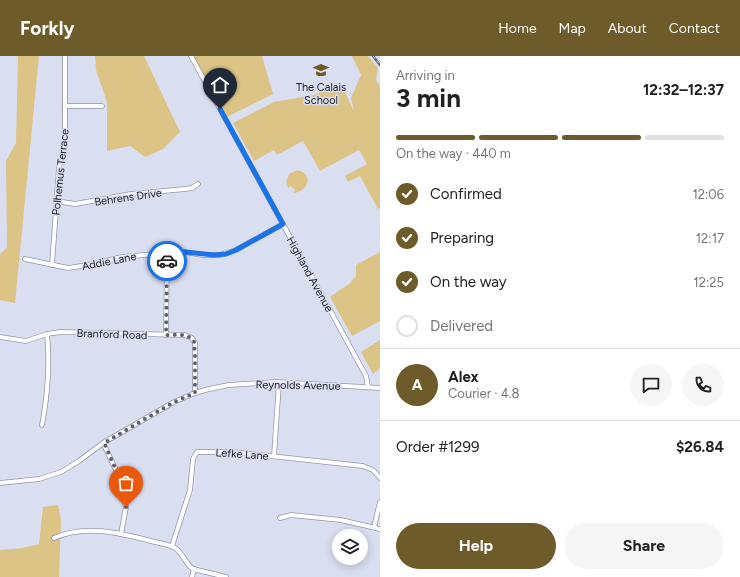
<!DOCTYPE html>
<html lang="en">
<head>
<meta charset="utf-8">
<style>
  body { margin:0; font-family:Figtree,sans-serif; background:#f6f6f6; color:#202124; height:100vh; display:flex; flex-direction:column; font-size:15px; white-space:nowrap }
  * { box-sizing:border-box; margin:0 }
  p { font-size:13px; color:#757577 }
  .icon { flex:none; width:22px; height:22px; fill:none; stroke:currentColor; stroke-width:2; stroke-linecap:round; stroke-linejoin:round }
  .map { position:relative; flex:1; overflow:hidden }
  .details { display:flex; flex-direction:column; background:#fff; width:360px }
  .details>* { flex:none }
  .tools { position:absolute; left:332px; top:473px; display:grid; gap:8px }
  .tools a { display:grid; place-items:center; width:36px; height:36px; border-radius:50%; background:#fff; box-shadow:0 2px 10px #0003; font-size:20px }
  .pin { position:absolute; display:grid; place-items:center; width:34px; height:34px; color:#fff; margin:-41px -17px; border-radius:50% 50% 50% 0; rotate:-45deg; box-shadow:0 0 4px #0007 }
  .pin .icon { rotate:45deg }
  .courier { position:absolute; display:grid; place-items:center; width:40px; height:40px; margin:-20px; border:3px solid #1a73e8; border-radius:50%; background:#fff; color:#222; box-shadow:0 1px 5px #0007 }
  .overview em { font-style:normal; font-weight:700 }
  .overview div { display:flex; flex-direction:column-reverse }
  .overview { display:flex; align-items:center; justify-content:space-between; height:68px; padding:0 16px }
  h1 { font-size:26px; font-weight:700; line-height:30px }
  .bar { display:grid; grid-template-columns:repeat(4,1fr); gap:6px 4px; align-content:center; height:48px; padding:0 16px }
  .bar i { height:5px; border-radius:3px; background:#e0e0e0 }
  .bar .active { background:#6d5b29 }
  .bar p { grid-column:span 4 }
  .line { display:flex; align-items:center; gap:10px; padding:0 16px; border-top:1px solid #e0e0e0 }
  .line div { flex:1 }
  .round { display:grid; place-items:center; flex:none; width:42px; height:42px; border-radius:21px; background:#f6f6f6 }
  ol { padding:0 16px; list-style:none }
  li { display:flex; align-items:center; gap:12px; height:44px }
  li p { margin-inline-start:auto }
  li .icon { padding:4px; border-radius:50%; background:#6d5b29; color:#fff; stroke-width:4 }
  li:last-child { color:#757577 }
  li i { width:22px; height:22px; border:2px solid #e0e0e0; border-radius:50% }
  .cta { display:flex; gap:8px; margin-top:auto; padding:8px 16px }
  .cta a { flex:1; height:46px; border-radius:24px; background:#6d5b29; color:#fff; font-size:16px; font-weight:700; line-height:46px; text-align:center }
  .cta a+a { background:#f6f6f6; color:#202124 }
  header { display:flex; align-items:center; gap:24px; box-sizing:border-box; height:56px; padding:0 20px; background:#6d5b29; color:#fff }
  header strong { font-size:19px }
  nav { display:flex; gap:22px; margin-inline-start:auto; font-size:14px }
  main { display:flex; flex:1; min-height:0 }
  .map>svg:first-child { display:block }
</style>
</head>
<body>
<header>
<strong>Forkly</strong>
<nav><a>Home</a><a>Map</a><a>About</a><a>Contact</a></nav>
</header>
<main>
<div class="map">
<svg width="380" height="521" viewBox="0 0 380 521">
  <rect width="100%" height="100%" fill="#dadef1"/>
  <!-- green -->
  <g fill="#dcc487">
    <path d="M18,0H39L15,247L0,244V198L7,191L6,105L16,87Z"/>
    <path d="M95,0H144L180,76L163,93L145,101L130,90L107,95V46L96,14Z"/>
    <path d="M191,0H262L273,38L225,62Z"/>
    <path d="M352,0H368L378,12L376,24L380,30V152L378,153L360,120L348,126L345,120L367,108L359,94L320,115L303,85L277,99L274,94L254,105L233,67L274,46L314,39L340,26L354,55L351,42L361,19Z"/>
    <path d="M297,114C314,118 309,135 294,137L295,134L290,130L289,133L286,126L289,118Z"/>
    <path d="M380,196V265L352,280L330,241L350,227L356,220V209Z"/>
    <path d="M380,284V312L373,318L361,296Z"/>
    <path d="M58,449L61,464L59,521H0V494L23,492L39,488L43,451Z"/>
  </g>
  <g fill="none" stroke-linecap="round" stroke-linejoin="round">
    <defs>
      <g id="minor">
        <path d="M191,0L366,320L368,331"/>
        <path d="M65,50H102"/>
        <path d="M56,145L75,148L131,138L185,133L192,132L198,128"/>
        <path d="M25,203L68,212L88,209L122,201L167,197L185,196L203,199H220L236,194L283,168"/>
        <path d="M52,209L59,111L65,90V0"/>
        <path d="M166,279L167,197"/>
        <path d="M0,281L26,285L47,278L60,276L185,279L192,282L195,287V337"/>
        <path d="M42,369C48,337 50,309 47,278"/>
        <path d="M103,387L116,414L126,451L121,478"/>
        <path d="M274,400L279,327"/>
        <path d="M0,427L39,423L61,416L79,405L103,387L174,346L195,337L209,333L229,329L276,326L380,332"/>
        <path d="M280,462L291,459L341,464L380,473"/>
        <path d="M374,471L380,446"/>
        <path d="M54,482C85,468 120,477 151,485C158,487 169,488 175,492C183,497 185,507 193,513L226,521"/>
        <path d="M172,490L190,434L193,403L197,396H232L363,410L373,414L380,422"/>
        <path d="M192,521L194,513"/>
      </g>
    </defs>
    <!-- minor casing -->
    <use href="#minor" stroke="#9497aa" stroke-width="5.5"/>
    <!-- minor -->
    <use href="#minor" stroke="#fff" stroke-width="4"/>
    <defs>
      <path id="rail" d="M373,0L380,9"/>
    </defs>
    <!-- rail casing -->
    <use href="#rail" stroke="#5f626d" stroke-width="2.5"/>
    <!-- rail -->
    <use href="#rail" stroke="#dadef1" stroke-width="1" stroke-dasharray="3" stroke-linecap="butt"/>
  </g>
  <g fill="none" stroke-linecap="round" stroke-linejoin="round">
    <!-- done -->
    <path stroke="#5e616c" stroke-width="4" stroke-dasharray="0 7.2" d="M126,451L116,414L104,387L174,346L195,337V300L194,285C188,277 175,279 166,279L167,205"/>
    <!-- route -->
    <path stroke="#1a73e8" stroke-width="5" d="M167,205V197L185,196L214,199L226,198L236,194L283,168L220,53"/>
  </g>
  <!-- icons -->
  <defs>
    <symbol id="school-bare" viewBox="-9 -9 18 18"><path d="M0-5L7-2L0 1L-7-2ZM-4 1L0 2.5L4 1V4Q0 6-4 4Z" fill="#6d5b29" stroke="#dadef1" stroke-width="2.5" paint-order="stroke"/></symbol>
  </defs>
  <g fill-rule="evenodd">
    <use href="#school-bare" x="310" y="3" width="22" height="22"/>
  </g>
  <g text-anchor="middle" stroke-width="3" stroke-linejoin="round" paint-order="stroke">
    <!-- poi labels -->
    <g font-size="11" fill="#1b1d24" stroke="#dadef1">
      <text x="321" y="35">The Calais<tspan x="321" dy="13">School</tspan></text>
    </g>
    <!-- street labels -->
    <g font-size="11" fill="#1b1d24" stroke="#dadef1">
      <text transform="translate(60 116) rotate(-84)" y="4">Polhemus Terrace</text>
      <text transform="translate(128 141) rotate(-8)" y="4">Behrens Drive</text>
      <text transform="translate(109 205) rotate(-11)" y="4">Addie Lane</text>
      <text transform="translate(310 218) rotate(61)" y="4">Highland Avenue</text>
      <text transform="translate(112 278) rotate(2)" y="4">Branford Road</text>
      <text transform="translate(298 329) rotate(1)" y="4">Reynolds Avenue</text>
      <text transform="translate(242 398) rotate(4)" y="4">Lefke Lane</text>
    </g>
  </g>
</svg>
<div class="tools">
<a><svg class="icon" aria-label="layers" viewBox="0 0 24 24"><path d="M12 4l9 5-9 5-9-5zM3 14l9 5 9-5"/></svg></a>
</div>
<div class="pin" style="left:126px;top:451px;background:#ea580c"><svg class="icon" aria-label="bag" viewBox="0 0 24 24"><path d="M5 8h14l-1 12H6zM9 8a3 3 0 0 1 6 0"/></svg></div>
<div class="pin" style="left:220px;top:53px;background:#1f2937"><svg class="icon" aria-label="home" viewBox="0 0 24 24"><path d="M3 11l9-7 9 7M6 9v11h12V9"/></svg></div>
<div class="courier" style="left:167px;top:205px"><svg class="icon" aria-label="car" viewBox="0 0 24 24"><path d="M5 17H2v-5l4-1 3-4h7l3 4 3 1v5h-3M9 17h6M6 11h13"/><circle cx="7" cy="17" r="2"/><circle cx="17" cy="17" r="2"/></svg></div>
</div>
<section class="details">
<div class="overview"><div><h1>3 min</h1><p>Arriving in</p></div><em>12:32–12:37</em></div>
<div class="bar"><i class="active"></i><i class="active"></i><i class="active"></i><i></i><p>On the way · 440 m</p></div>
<ol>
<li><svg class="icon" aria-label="check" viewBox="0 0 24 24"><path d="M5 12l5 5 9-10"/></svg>Confirmed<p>12:06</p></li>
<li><svg class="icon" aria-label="check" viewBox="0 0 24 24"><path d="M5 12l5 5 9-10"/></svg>Preparing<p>12:17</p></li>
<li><svg class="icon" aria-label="check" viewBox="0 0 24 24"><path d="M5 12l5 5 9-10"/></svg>On the way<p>12:25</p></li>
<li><i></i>Delivered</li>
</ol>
<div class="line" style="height:72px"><b class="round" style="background:#6d5b29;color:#fff">A</b><div><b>Alex</b><p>Courier · 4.8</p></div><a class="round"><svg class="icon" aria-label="chat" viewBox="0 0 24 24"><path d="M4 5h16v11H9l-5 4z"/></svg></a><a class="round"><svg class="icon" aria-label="phone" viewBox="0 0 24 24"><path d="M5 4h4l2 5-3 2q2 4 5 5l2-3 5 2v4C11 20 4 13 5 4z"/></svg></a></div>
<div class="line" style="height:52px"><div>Order #1299</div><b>$26.84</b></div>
<div class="cta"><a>Help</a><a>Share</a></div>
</section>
</main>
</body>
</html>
